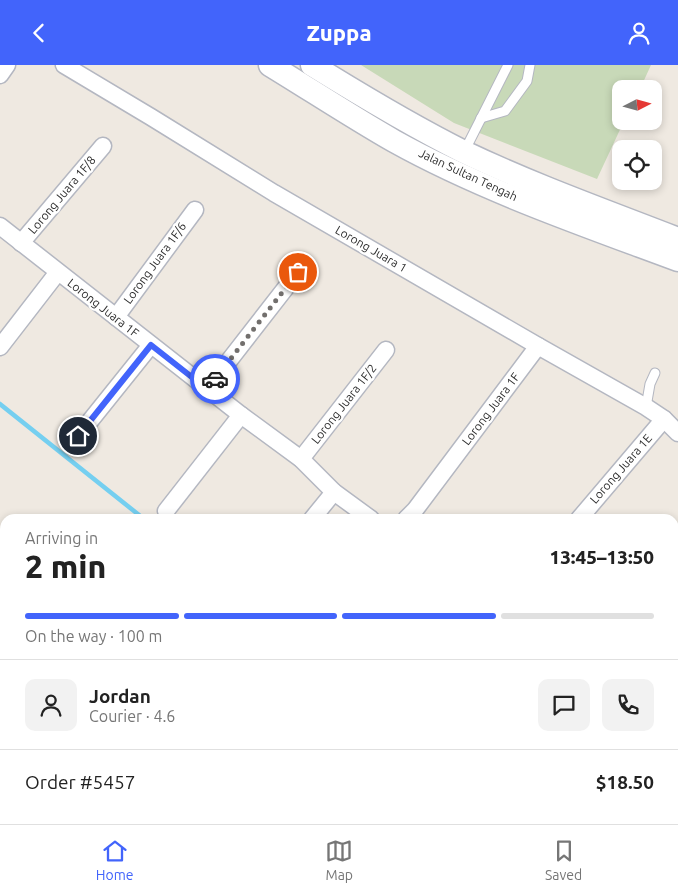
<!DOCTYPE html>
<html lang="en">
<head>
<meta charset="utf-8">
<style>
  body { margin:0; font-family:Ubuntu,sans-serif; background:#f2f2f2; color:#222; height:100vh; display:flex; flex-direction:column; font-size:19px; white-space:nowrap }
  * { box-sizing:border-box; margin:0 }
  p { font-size:16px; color:#767676 }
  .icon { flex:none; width:28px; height:28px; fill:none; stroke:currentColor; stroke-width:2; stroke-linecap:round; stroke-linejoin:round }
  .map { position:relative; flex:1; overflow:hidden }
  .details { position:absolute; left:0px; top:449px; width:679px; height:311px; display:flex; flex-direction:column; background:#fff; border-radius:15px 15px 0 0; box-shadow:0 2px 8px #0003 }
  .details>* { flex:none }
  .needle { width:32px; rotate:84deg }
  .tools { position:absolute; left:612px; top:15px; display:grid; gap:10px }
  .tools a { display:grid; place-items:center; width:50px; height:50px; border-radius:10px; background:#fff; box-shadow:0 2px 8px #0003; font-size:25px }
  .pin { position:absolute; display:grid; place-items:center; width:42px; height:42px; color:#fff; margin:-21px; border:2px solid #fff; border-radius:50%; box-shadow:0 1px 5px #0007 }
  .courier { position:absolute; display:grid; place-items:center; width:50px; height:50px; margin:-25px; border:4px solid #4264fb; border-radius:50%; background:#fff; color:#222; box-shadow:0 1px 6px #0007 }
  .overview em { font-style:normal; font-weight:800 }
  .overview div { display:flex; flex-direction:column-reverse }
  .overview { display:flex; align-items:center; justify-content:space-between; height:85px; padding:0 25px }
  h1 { font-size:32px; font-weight:800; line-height:38px }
  .bar { display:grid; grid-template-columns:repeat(4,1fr); gap:8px 5px; align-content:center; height:60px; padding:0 25px }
  .bar i { height:6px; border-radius:4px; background:#e0e0e0 }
  .bar .on { background:#4264fb }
  .bar p { grid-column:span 4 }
  .line { display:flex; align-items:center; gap:12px; padding:0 25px; border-top:1px solid #e0e0e0 }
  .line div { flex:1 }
  .round { display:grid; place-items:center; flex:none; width:52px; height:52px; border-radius:10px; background:#f2f2f2 }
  header { display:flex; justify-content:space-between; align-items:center; height:65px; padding:0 25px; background:#4264fb; color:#fff; font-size:22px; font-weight:800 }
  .menu { display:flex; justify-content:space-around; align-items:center; height:70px; border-top:1px solid #e0e0e0; background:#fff; font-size:14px; color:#767676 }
  .menu a { display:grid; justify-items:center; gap:2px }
  .menu .on { color:#4264fb }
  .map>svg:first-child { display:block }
</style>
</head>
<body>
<header><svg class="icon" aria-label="back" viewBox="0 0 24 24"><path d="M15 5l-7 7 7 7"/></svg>Zuppa<svg class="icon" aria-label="person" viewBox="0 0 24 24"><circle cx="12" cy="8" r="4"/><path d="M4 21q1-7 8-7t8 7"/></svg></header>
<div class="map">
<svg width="678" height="759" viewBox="0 0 678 759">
  <rect width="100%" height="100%" fill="#efe9e1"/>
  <!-- cemetery -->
  <path fill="#c8d9b8" d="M361,0H651L640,24H621V56H624L597,114L454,58Z"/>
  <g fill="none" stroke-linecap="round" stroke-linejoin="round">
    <!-- stream -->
    <g stroke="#75cff0" stroke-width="4.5">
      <path d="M0,339L144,454"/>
      <path d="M674,704L678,708"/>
      <path d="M149,759L152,755"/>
    </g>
    <defs>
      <g id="service">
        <path d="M481,53L505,46L527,16L530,0"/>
        <path d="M464,87L508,0"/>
        <path d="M646,342L650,319L655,308"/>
      </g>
      <g id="minor">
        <path d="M64,0L151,52L274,128L538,281L646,342L664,354L678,368"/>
        <path d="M0,10L7,0"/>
        <path d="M0,161L241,350L301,394L334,427L371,454"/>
        <path d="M21,178L103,81"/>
        <path d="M116,252L195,145"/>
        <path d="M0,282L58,207"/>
        <path d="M207,324L298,207"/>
        <path d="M78,371L151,280"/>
        <path d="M301,394L386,285"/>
        <path d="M166,446L241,350"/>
        <path d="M312,454L334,427"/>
        <path d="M406,454L415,445L538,281"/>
        <path d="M579,454L664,354"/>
        <path d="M674,554L678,549"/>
        <path d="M249,755L254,759"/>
        <path d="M407,755L411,759"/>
        <path d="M503,759L507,755"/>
        <path d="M636,759L640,755"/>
      </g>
      <g id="secondary">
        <path d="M270,0C311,25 352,52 394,76C482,125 584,160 678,195"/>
        <path d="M312,0C362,31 412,61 464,87C533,120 606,146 678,174"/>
      </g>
    </defs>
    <!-- service casing -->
    <use href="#service" stroke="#b4b7c1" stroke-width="11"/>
    <!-- minor casing -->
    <use href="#minor" stroke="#b4b7c1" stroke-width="19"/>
    <!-- secondary casing -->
    <use href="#secondary" stroke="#b4b7c1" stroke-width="25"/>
    <!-- service -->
    <use href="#service" stroke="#fff" stroke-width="9"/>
    <!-- minor -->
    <use href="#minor" stroke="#fff" stroke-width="16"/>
    <!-- secondary -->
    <use href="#secondary" stroke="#fff" stroke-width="22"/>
  </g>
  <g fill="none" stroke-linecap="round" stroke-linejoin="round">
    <!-- done -->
    <path stroke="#726f6d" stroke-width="5" stroke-dasharray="0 9" d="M215,314L298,207"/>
    <!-- route -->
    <path stroke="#4264fb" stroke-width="6" d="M78,371L151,280L207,324L215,314"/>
  </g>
  <g text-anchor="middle" stroke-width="4.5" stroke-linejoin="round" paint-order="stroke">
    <!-- street labels -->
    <g font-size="12" fill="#2e2e2e" stroke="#fff">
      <text transform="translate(468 110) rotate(25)" y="4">Jalan Sultan Tengah</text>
      <text transform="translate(62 130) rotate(-50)" y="4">Lorong Juara 1F/8</text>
      <text transform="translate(371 184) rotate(30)" y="4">Lorong Juara 1</text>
      <text transform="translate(155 198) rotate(-54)" y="4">Lorong Juara 1F/6</text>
      <text transform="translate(103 243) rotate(38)" y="4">Lorong Juara 1F</text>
      <text transform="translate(344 339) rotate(-52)" y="4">Lorong Juara 1F/2</text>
      <text transform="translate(491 344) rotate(-53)" y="4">Lorong Juara 1F</text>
      <text transform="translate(621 404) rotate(-49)" y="4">Lorong Juara 1E</text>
    </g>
  </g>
</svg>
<div class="tools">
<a><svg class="needle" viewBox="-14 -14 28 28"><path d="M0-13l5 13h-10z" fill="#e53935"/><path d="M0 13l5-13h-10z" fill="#767676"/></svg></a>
<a><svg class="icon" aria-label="locate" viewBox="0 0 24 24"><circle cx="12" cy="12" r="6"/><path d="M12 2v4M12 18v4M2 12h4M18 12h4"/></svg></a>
</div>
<div class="pin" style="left:298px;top:207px;background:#ea580c"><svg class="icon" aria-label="bag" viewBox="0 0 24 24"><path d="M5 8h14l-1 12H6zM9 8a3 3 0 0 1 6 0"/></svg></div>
<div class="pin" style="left:78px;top:371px;background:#1f2937"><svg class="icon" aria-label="home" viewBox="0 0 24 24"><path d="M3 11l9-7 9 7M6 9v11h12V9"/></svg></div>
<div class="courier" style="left:215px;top:314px"><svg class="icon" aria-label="car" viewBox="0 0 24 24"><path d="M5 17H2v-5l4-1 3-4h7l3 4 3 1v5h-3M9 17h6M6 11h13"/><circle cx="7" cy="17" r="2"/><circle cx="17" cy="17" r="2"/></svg></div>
<section class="details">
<div class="overview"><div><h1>2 min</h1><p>Arriving in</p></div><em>13:45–13:50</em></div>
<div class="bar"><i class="on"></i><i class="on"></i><i class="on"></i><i></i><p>On the way · 100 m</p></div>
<div class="line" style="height:90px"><a class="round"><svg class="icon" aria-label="person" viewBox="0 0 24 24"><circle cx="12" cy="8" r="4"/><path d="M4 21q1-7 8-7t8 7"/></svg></a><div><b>Jordan</b><p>Courier · 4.6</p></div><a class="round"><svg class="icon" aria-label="chat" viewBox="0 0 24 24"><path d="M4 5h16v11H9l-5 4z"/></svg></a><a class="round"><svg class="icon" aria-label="phone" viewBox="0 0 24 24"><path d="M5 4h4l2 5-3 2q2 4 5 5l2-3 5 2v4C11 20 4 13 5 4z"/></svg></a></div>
<div class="line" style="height:65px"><div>Order #5457</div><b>$18.50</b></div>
</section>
</div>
<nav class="menu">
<a class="on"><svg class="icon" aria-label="home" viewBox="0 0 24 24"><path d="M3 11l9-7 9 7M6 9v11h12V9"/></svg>Home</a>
<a><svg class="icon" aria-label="map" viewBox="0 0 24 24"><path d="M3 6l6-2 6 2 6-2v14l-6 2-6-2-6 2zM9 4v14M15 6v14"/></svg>Map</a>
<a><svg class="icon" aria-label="saved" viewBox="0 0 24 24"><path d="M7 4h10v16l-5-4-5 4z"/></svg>Saved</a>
</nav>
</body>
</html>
